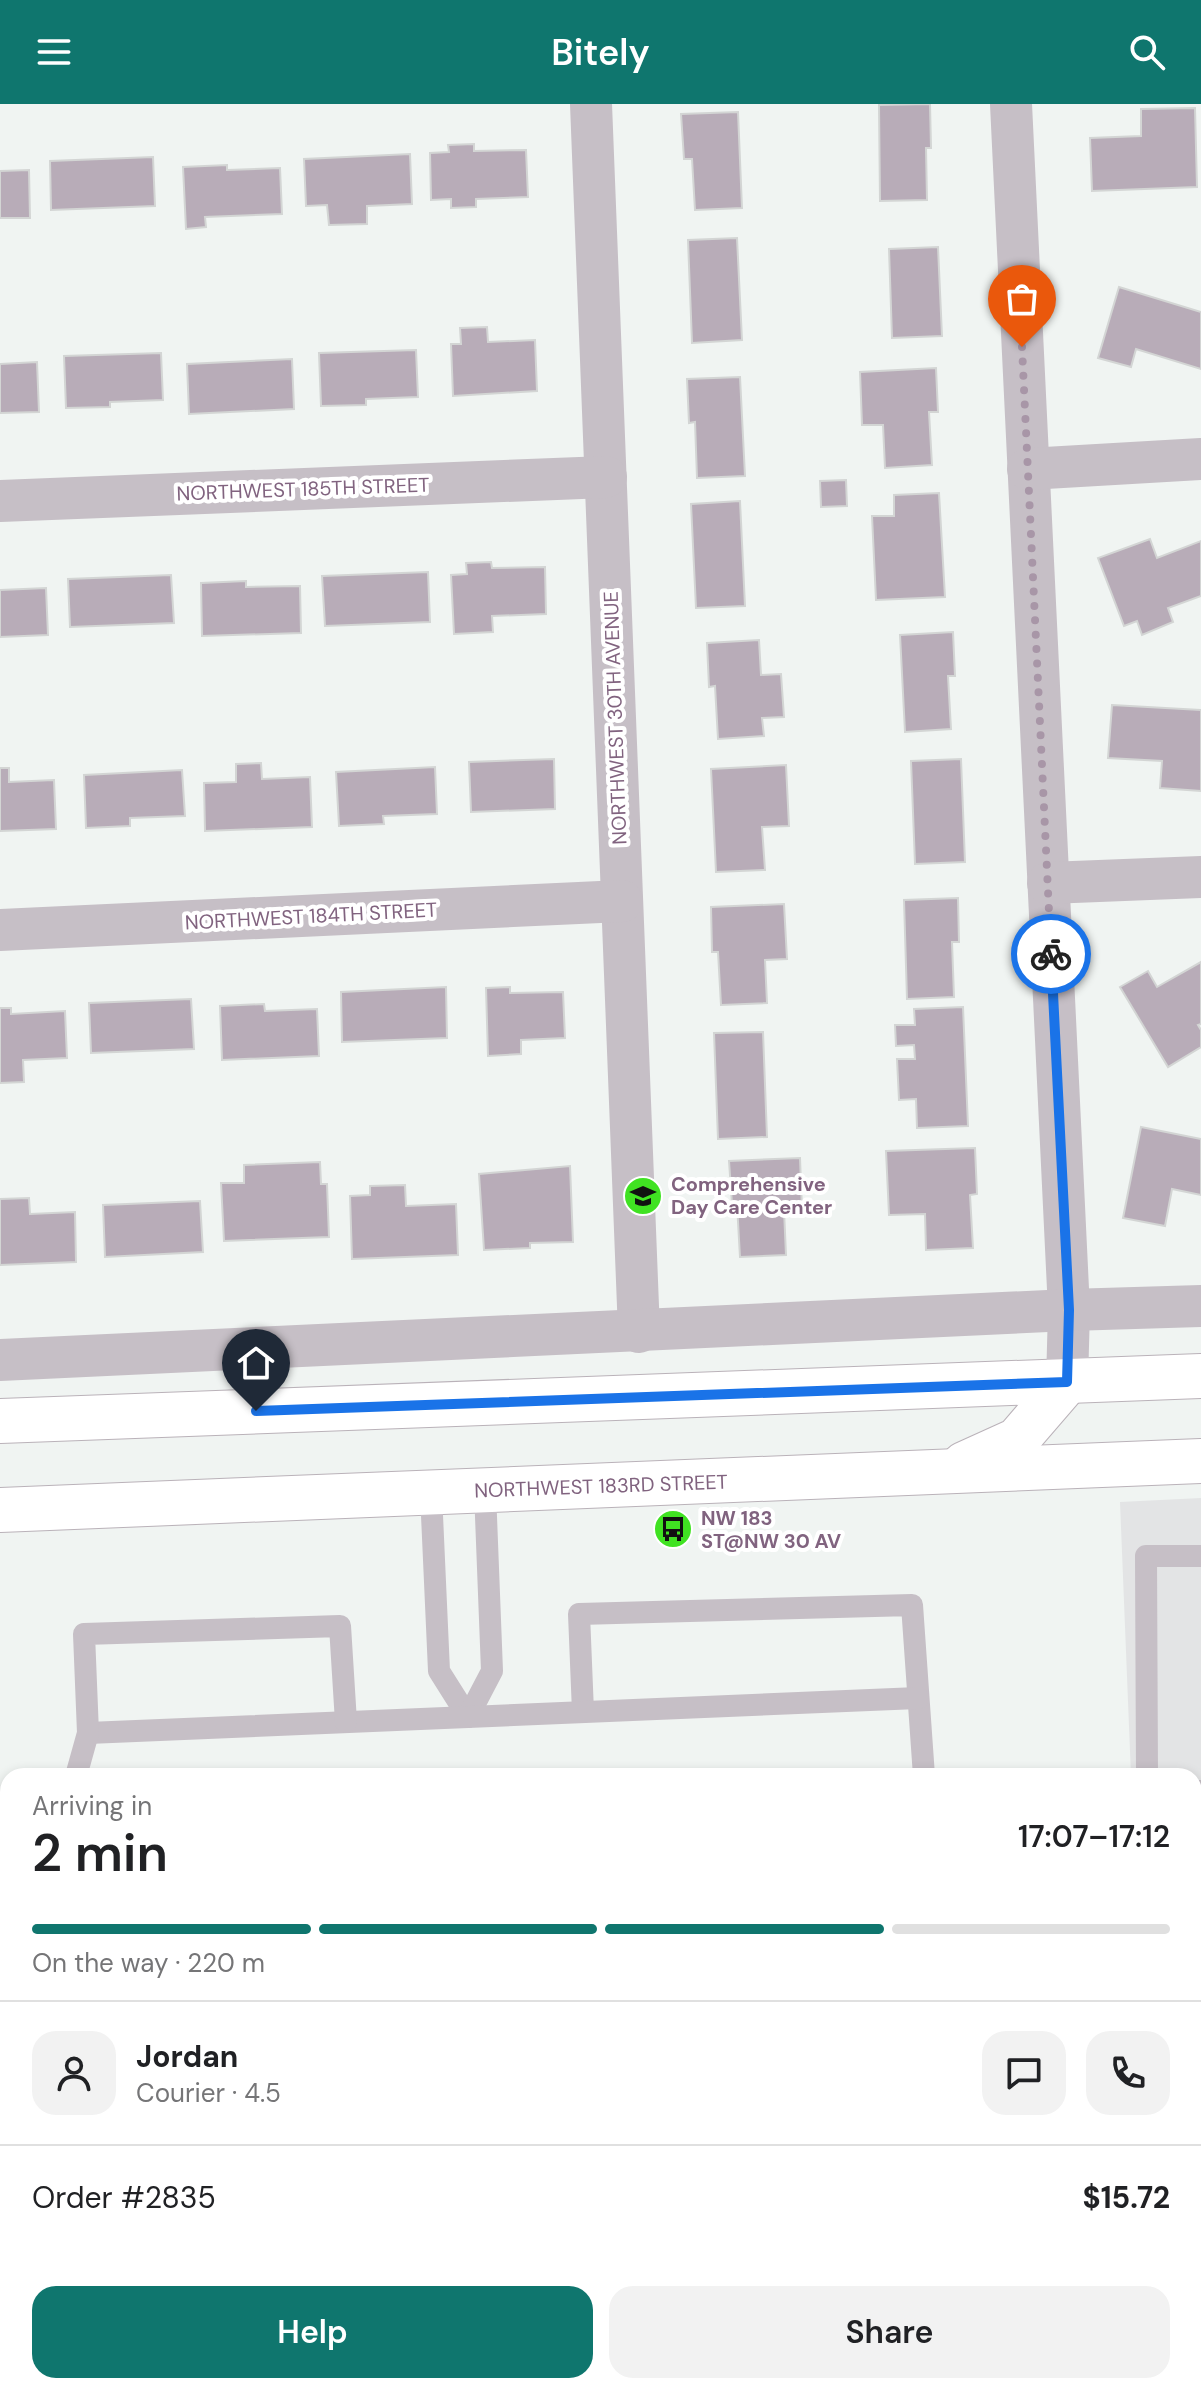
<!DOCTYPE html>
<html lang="en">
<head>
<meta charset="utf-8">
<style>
  body { margin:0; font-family:"DM Sans",sans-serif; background:#f2f2f2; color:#202124; height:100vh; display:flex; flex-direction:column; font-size:30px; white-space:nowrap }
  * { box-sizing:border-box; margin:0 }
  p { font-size:26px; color:#757577 }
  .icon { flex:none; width:44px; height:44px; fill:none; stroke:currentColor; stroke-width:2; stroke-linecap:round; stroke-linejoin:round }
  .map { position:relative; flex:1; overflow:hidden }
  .details { position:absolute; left:0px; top:1664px; width:1202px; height:626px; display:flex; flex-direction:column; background:#fff; border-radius:24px 24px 0 0; box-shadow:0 4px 12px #0003 }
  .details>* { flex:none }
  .pin { position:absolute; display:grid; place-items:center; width:68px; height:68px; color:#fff; margin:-82px -34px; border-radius:50% 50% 50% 0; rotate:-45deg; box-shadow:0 0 8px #0007 }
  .pin .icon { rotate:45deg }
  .courier { position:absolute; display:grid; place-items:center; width:80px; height:80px; margin:-40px; border:6px solid #1a73e8; border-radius:50%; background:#fff; color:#222; box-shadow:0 2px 10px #0007 }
  .head em { font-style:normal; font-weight:600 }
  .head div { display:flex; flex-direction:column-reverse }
  .head { display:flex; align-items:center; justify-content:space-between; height:136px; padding:0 32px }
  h1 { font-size:52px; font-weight:600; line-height:60px }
  .bar { display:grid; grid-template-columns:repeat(4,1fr); gap:12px 8px; align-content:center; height:96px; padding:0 32px }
  .bar i { height:10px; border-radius:6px; background:#e0e0e0 }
  .bar .active { background:#0f766e }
  .bar p { grid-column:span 4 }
  .line { display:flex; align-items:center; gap:20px; padding:0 32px; border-top:2px solid #e0e0e0 }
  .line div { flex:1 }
  .round { display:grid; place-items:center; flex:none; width:84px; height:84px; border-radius:24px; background:#f2f2f2 }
  .primary-button { display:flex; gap:16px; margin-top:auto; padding:16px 32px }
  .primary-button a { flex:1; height:92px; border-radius:24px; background:#0f766e; color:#fff; font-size:32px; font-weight:600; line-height:92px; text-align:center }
  .primary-button a+a { background:#f2f2f2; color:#202124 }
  header { display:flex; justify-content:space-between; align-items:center; height:104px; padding:0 32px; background:#0f766e; color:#fff; font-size:36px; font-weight:600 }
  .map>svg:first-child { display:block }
</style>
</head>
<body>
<header><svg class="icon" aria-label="menu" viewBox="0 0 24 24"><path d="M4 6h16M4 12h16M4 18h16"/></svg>Bitely<svg class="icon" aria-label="search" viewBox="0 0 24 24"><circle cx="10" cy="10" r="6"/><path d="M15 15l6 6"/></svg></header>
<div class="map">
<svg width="1201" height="2289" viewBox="0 0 1201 2289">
  <rect width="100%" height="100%" fill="#f0f4f2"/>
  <!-- built -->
  <path fill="#e3e4e5" d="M1201,1394V2289H1155V2282H1194V1672H1131L1120,1398Z"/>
  <!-- building -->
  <g fill="#b8acb8" stroke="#d3d5d4" stroke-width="2">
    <path d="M930,0L931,44H926L927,96L880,97L879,1Z"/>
    <path d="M1195,4L1197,83L1092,87L1090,34L1141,32V5Z"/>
    <path d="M738,8L742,104L695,106L692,55H684L681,10Z"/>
    <path d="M474,40V47L526,46L528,93L476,95V103L451,104V95L431,96L430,49L449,48L448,41Z"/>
    <path d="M410,50L412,100L367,102V120L329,121L327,101L306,102L304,55Z"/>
    <path d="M153,53L155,102L51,106L50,57Z"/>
    <path d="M227,61V66L280,64L282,110L205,113L206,123L186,125L183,63Z"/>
    <path d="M29,66L30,114H0V67Z"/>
    <path d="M737,134L742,236L692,239L688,136Z"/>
    <path d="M938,143L942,232L892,234L889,145Z"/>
    <path d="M1119,183L1201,208V265L1136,245L1131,263L1098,254Z"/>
    <path d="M487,223L488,238L535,236L537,287L453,292L451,240H461L460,224Z"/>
    <path d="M416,246L418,293L366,295V301L321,302L319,249Z"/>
    <path d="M161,249L163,296L110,298V303L66,304L64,252Z"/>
    <path d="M292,255L294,305L189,310L187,260Z"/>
    <path d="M37,258L39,308L0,309V260Z"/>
    <path d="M936,264L938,308H929L932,361L885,364L883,321H862L860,268Z"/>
    <path d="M740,273L745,372L697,374L695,318L689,319L687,275Z"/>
    <path d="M846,376L847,402L821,403L820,377Z"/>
    <path d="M939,389L945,493L876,496L872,412H894V391Z"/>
    <path d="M740,397L745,502L696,504L691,400Z"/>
    <path d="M1150,435L1157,454L1201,437V492L1168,504L1173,518L1142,531L1137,517L1124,522L1098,454Z"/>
    <path d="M491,458L492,464L545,463L546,510L492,512L493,528L454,530L451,471L467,470L466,459Z"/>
    <path d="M428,468L430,518L325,522L322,472Z"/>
    <path d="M171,471L174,519L70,523L68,475Z"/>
    <path d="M246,477V483L300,482L301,529L202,532L201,479Z"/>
    <path d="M46,484L48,531L0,533V486Z"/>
    <path d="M953,528L955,572H948L951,625L905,628L900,531Z"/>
    <path d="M759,536L761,571L781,570L784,613L762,614L764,632L718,635L715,582L709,583L707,539Z"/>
    <path d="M1112,601L1201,606V687L1160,684L1162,657L1108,654Z"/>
    <path d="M554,655L555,705L471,708L469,658Z"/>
    <path d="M961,655L965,758L915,760L911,657Z"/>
    <path d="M261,659L262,675L310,673L312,723L205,727L204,679L236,678V660Z"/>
    <path d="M786,661L789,722L762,723L765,766L716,768L711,665Z"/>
    <path d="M435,663L437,710L383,712L384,720L339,722L336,668Z"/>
    <path d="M0,664H9V678L54,676L56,725L0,727Z"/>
    <path d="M182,666L185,712L130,714V722L86,724L84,671Z"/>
    <path d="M958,794L959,838H952L954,893L907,895L904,796Z"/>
    <path d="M784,800L787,855L765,856L767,899L721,901L718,848H712L711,803Z"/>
    <path d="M1201,858V920L1198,921L1201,926V943L1168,963L1120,883L1148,867L1157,883Z"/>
    <path d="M446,883L447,934L342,938L341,888Z"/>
    <path d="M510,883V889L563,888L565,934L521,936V950L488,952L486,884Z"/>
    <path d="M191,895L194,945L91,949L89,899Z"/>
    <path d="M264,900L265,907L317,905L319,952L222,956L220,902Z"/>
    <path d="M963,903L968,1022L917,1024L916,995L899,996L897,955H915L914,941L896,942L895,921H915L914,905Z"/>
    <path d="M0,904H11V910L65,907L67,954L23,956L24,978L0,979Z"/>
    <path d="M763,928L767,1033L718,1035L714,929Z"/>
    <path d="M1141,1023L1201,1035V1091L1172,1085L1165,1122L1123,1114Z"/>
    <path d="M975,1044L977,1090L970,1091L973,1144L926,1146L925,1110L889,1111L886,1047Z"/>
    <path d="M800,1054L802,1105L784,1106L786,1151L740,1153L737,1100H732L729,1057Z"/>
    <path d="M320,1058L321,1080H327L329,1133L224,1137L221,1079H244V1061Z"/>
    <path d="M570,1062L573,1138L530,1139V1144L484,1146L479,1070Z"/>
    <path d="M405,1081L406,1102L456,1100L458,1151L352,1155L350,1092L370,1091V1082Z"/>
    <path d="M29,1094L30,1110L75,1108L76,1158L0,1161V1095Z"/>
    <path d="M200,1097L203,1148L105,1153L103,1101Z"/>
    <path d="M162,2282H262V2289H163Z"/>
    <path d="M649,2282H751L752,2289H649Z"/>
    <path d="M989,2282H1095V2289H990Z"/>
  </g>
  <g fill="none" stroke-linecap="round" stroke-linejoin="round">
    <defs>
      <g id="primary">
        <path d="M0,1317L1201,1272"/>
        <path d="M964,1360L1017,1336L1067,1278"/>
        <path d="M0,1406L1201,1357"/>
      </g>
    </defs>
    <!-- primary casing -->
    <use href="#primary" stroke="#bab2b9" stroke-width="46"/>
    <!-- service -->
    <g stroke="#c6bfc6" stroke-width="22">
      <path d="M431,1389L439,1567L468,1613"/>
      <path d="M583,1608L579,1510L912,1501L924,1672"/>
      <path d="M468,1613L492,1567L485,1387"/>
      <path d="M88,1629L918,1594"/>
      <path d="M76,1672L88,1629L84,1530L340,1522L346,1618"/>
      <path d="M1147,1672L1146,1452H1201"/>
      <path d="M1194,1687H1201"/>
      <path d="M97,2282V2289"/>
      <path d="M891,2282V2289"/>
    </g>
    <!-- minor -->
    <g stroke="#c6bfc6" stroke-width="42">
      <path d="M591,0L639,1228"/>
      <path d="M1011,0L1069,1206L1067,1278"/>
      <path d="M1028,365L1201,355"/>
      <path d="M0,397L606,373"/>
      <path d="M1048,779L1201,773"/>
      <path d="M0,826L622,797"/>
      <path d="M0,1256L1069,1206L1201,1202"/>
    </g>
    <!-- primary -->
    <use href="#primary" stroke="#fff" stroke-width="44"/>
  </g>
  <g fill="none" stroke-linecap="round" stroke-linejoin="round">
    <!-- done -->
    <path stroke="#a896a7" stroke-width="8" stroke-dasharray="0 14.4" d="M1022,243L1051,850"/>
    <!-- route -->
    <path stroke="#1a73e8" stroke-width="10" d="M256,1307L1067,1278L1069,1206L1051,850"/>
  </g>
  <!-- icons -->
  <defs>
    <symbol id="school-disc" viewBox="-11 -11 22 22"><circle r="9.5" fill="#40e222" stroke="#fff"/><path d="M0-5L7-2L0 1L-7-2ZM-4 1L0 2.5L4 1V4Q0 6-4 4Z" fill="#111"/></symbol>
    <symbol id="bus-disc" viewBox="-11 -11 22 22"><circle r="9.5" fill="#40e222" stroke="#fff"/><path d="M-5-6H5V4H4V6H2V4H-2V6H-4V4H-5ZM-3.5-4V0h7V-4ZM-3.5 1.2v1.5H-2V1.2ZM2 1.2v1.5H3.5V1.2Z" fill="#111"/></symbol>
  </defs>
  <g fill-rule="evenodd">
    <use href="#school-disc" x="621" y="1070" width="44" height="44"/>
    <use href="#bus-disc" x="651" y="1403" width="44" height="44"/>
  </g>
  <g text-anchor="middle" stroke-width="8" stroke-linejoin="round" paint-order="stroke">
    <!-- street labels -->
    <g font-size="20" fill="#81637f" stroke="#fff">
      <text transform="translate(303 385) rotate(-2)" y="7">NORTHWEST 185TH STREET</text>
      <text transform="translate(615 614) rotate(-92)" y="7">NORTHWEST 30TH AVENUE</text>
      <text transform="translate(311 812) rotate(-3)" y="7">NORTHWEST 184TH STREET</text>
      <text transform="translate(601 1382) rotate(-2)" y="7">NORTHWEST 183RD STREET</text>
    </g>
    <!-- poi labels -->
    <g font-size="20" font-weight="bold" fill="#81637f" stroke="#fff" text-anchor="start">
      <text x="671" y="1087">Comprehensive<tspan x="671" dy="23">Day Care Center</tspan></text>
      <text x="701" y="1421">NW 183<tspan x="701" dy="23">ST@NW 30 AV</tspan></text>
    </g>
  </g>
</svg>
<div class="pin" style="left:1022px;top:243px;background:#ea580c"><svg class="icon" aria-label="bag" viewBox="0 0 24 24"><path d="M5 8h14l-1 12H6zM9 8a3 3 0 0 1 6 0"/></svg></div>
<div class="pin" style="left:256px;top:1307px;background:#1f2937"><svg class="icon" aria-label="home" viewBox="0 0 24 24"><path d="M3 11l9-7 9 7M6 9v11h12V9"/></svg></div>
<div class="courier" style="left:1051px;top:850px"><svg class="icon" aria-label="bike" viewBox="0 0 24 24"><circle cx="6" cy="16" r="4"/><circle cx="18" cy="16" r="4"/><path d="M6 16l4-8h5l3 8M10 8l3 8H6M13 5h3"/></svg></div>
<section class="details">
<div class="head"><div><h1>2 min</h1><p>Arriving in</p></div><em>17:07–17:12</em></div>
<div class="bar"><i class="active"></i><i class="active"></i><i class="active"></i><i></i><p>On the way · 220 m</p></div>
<div class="line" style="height:144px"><a class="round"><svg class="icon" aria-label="person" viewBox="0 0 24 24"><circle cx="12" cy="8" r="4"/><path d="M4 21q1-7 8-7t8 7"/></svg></a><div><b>Jordan</b><p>Courier · 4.5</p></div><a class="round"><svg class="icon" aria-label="chat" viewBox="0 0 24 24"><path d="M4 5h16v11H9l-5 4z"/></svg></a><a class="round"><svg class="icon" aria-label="phone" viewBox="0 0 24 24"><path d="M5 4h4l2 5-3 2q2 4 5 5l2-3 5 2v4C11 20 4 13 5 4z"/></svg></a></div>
<div class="line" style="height:104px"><div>Order #2835</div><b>$15.72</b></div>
<div class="primary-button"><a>Help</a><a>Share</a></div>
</section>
</div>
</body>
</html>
